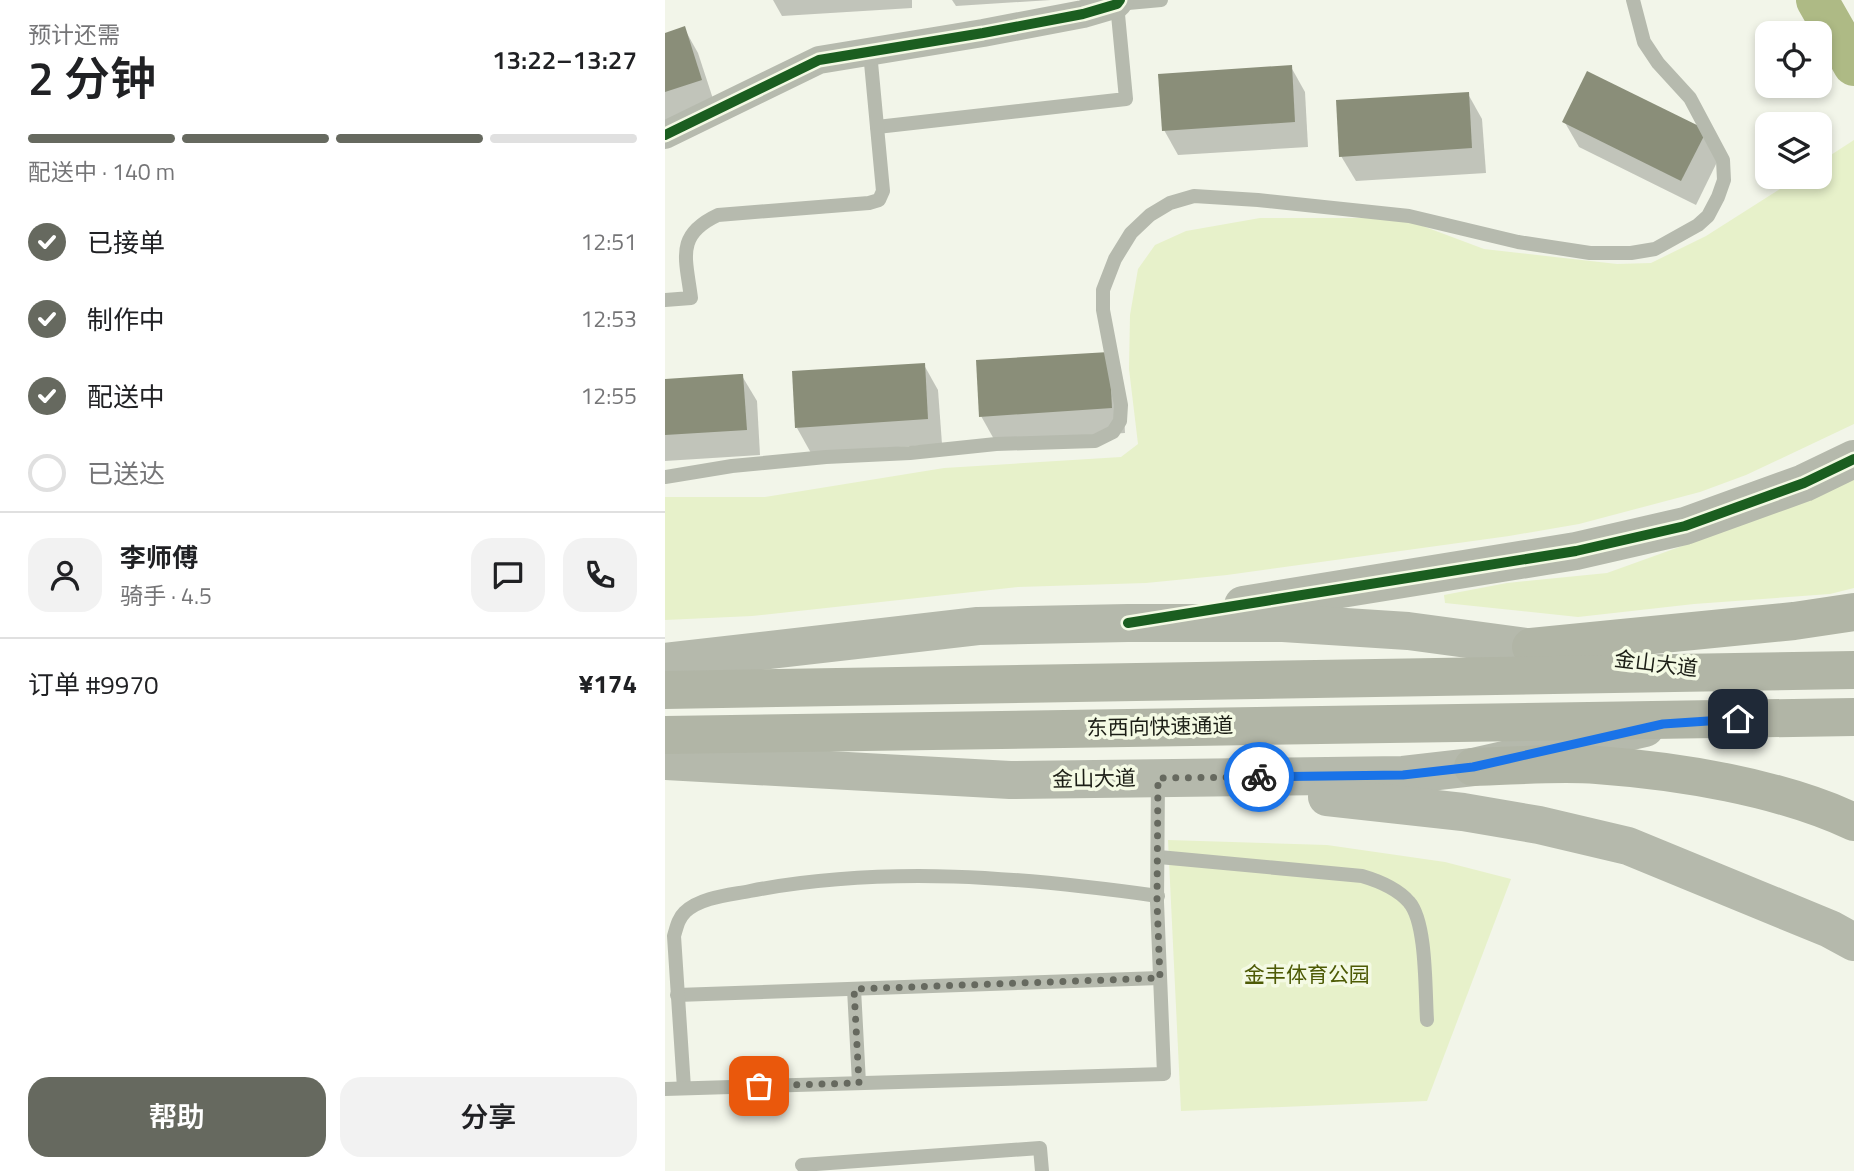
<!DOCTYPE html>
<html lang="zh">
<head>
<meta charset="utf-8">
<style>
  body { margin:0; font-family:"Titillium Web","Noto Sans SC",sans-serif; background:#f2f2f2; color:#202124; height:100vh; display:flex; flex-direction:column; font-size:26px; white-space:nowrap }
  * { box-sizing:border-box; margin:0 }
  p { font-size:23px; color:#757577 }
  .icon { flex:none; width:38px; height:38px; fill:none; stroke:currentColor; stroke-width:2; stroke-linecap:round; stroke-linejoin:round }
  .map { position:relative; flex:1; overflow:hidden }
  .sheet { display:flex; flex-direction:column; background:#fff; width:665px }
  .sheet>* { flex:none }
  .tools { position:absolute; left:1090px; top:21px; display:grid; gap:14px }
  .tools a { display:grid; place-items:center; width:77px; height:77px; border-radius:14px; background:#fff; box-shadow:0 4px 10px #0003; font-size:35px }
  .pin { position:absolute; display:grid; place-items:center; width:60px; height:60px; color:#fff; margin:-30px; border-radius:14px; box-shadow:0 4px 10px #0006 }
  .courier { position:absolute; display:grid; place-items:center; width:70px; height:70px; margin:-35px; border:5px solid #1a73e8; border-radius:50%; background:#fff; color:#222; box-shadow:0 2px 9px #0007 }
  .headline em { font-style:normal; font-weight:600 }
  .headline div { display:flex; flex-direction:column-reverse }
  .headline { display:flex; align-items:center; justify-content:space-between; height:119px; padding:0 28px }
  h1 { font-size:46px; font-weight:600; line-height:52px }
  .bar { display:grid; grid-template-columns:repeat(4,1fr); gap:10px 7px; align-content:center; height:84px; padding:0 28px }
  .bar i { height:9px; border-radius:5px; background:#e0e0e0 }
  .bar .selected { background:#66695f }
  .bar p { grid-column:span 4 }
  .line { display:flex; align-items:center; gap:18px; padding:0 28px; border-top:2px solid #e0e0e0 }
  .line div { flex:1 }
  .round { display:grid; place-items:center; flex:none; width:74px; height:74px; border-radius:21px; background:#f2f2f2 }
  ol { padding:0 28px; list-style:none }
  li { display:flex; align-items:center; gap:21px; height:77px }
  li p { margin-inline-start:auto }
  li .icon { padding:7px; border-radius:50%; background:#66695f; color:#fff; stroke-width:4 }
  li:last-child { color:#757577 }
  li i { width:38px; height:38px; border:4px solid #e0e0e0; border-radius:50% }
  .action { display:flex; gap:14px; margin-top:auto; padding:14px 28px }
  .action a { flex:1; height:80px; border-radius:21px; background:#66695f; color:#fff; font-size:28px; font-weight:600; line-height:80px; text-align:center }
  .action a+a { background:#f2f2f2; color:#202124 }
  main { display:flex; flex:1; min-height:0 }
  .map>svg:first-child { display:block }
</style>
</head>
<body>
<main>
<section class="sheet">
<div class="headline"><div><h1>2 分钟</h1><p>预计还需</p></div><em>13:22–13:27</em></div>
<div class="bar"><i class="selected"></i><i class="selected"></i><i class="selected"></i><i></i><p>配送中 · 140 m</p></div>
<ol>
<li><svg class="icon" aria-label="check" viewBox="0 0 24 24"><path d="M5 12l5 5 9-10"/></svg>已接单<p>12:51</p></li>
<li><svg class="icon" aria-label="check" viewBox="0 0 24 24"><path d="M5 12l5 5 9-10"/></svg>制作中<p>12:53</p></li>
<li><svg class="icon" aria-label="check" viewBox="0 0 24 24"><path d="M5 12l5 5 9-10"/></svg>配送中<p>12:55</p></li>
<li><i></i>已送达</li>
</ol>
<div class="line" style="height:126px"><a class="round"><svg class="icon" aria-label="person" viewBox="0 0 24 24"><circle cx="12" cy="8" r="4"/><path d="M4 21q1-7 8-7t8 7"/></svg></a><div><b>李师傅</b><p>骑手 · 4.5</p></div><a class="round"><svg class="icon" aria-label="chat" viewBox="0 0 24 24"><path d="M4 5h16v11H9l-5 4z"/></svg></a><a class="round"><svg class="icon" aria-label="phone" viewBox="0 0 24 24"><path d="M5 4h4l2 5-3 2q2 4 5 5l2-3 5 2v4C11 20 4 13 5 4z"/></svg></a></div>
<div class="line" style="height:91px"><div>订单 #9970</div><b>¥174</b></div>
<div class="action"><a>帮助</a><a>分享</a></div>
</section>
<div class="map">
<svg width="1189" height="1171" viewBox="0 0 1189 1171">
  <rect width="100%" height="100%" fill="#f2f5e9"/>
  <!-- green -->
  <g fill="#e7f1ca">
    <path d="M1189,140V424L1081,475L1035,492L914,524L844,536L562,575L481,583L353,587L87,616L0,620V497H100L279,468L456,457L473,444L464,369L465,315L473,269L490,245L521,231L595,218H706L747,222L819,249L952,264L986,263L1041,236L1134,177H1155V162Z"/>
    <path d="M1189,479V588L1165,594L1029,604L913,617L780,603L779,595L842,583L942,573L1106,514Z"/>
    <path d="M503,840L662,845L780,862L846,879L762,1101L516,1111Z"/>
  </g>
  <!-- shadow -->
  <g fill="#0003">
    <path d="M108,0H247V8L117,16Z"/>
    <path d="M287,0H386L291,6Z"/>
    <path d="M19,28L33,53L50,105L0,121V34Z"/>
    <path d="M626,67L640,92L643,147L513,155L499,130Z"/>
    <path d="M803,94L817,119L821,173L691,181L676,156Z"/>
    <path d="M899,121L1040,131L1055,156L1031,205L914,147Z"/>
    <path d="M259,365L273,390L277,444L146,453L132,428Z"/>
    <path d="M77,376L92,401L95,455L0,461V380Z"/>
    <path d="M457,378L460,433L330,441L316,416Z"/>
  </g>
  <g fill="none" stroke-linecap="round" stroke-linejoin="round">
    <!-- river -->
    <path stroke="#aeba85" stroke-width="42" d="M1152,0L1189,65"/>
  </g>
  <!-- building -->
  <g fill="#8a8e79">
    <path d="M20,26L37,80L0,92V33Z"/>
    <path d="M627,65L630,122L497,131L493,74Z"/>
    <path d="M922,71L1042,130L1016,181L897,122Z"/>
    <path d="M804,92L807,148L674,157L671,100Z"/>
    <path d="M444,352L447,408L314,417L311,360Z"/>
    <path d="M260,363L263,419L130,428L127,371Z"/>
    <path d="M75,374H78L82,430L0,435V379Z"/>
  </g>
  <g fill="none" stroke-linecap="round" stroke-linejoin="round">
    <!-- lane -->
    <g stroke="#b6baae" stroke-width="14">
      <path d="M212,127L461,99L452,4L496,0"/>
      <path d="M0,300L26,298C21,258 10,235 53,215L204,203L214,200L218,191L205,52"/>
      <path d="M0,477L67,466L161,457L245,453L331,444L430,441L448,432L455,421L456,405L438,310V290L450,259L466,233L485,215L505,203L529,196L593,200L744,216L853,242L925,253H966L990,249L1033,225L1043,216L1053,197L1059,180L1058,160L1025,98L993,63L979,42L968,0"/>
      <path d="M494,857L697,876C714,881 732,888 744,902C762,922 760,992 762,1020"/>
      <path d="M189,989L194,1083"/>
      <path d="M12,995L495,978"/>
      <path d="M19,1088L9,936C12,926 13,919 20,912C36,897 65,895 85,891C221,865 357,877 493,896"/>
      <path d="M0,1089L499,1074L492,902L493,779"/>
      <path d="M137,1165L375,1148L377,1171"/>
    </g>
    <!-- street -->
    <path stroke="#b6baae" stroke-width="28" d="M0,135L154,60L318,33L418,14L452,4L455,0"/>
    <!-- secondary -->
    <g stroke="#b5b9ac" stroke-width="38">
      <path d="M578,605L911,551L1020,526L1139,483L1189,459"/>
      <path d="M0,662L313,626L463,623H618L743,631L899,652"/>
      <path d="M0,761L345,780L738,775L808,767L980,728"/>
      <path d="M662,797L798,812L874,825L963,846L1165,929L1189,942"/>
    </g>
    <!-- highway -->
    <g stroke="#b1b5a6" stroke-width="38">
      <path d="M866,647L1129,621L1189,612"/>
      <path d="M0,690L1189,670"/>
      <path d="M0,735L1189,717"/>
      <path d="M808,767C849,766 891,762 932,765C1014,771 1114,787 1189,822"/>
    </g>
    <defs>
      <g id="cycleway">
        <path d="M0,135L154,60L318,33L418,14L452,4L455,0"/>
        <path d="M463,623L911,551L1020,526L1139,483L1189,459"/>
      </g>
    </defs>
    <!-- cycleway casing -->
    <use href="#cycleway" stroke="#f4fae4" stroke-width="15"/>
    <!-- cycleway -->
    <use href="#cycleway" stroke="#1b5e20" stroke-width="10"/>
  </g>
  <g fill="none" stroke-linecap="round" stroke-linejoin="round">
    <!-- done -->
    <path stroke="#66695f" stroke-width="7" stroke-dasharray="0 12.6" d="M94,1086L194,1083L189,989L495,978L492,901L493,778L594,777"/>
    <!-- route -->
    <path stroke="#1a73e8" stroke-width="9" d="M594,777L738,775L808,767L998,724L1073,719"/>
  </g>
  <g text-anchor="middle" stroke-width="7" stroke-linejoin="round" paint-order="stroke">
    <!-- street labels -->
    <g font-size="21" fill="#1b1d15" stroke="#f4fae4">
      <text transform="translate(991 664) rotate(7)" y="7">金山大道</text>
      <text transform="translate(495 727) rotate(-1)" y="7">东西向快速通道</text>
      <text transform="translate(429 779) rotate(-1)" y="7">金山大道</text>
    </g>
    <!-- park labels -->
    <g font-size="21" fill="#4d5a05" stroke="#f4fae4">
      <text x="642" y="982">金丰体育公园</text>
    </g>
  </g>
</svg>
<div class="tools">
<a><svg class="icon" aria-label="locate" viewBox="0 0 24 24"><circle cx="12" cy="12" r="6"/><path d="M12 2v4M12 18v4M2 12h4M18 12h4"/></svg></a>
<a><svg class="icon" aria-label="layers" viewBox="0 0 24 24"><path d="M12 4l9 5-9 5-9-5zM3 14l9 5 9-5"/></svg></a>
</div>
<div class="pin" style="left:94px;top:1086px;background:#ea580c"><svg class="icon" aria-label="bag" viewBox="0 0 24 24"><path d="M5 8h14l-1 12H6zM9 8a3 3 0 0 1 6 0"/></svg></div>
<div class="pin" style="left:1073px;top:719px;background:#1f2937"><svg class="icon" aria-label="home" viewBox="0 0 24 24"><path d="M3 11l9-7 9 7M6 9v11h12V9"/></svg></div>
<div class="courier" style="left:594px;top:777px"><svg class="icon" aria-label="bike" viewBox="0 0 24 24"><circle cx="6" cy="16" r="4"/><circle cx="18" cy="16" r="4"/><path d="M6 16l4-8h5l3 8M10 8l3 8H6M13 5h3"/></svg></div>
</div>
</main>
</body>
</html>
